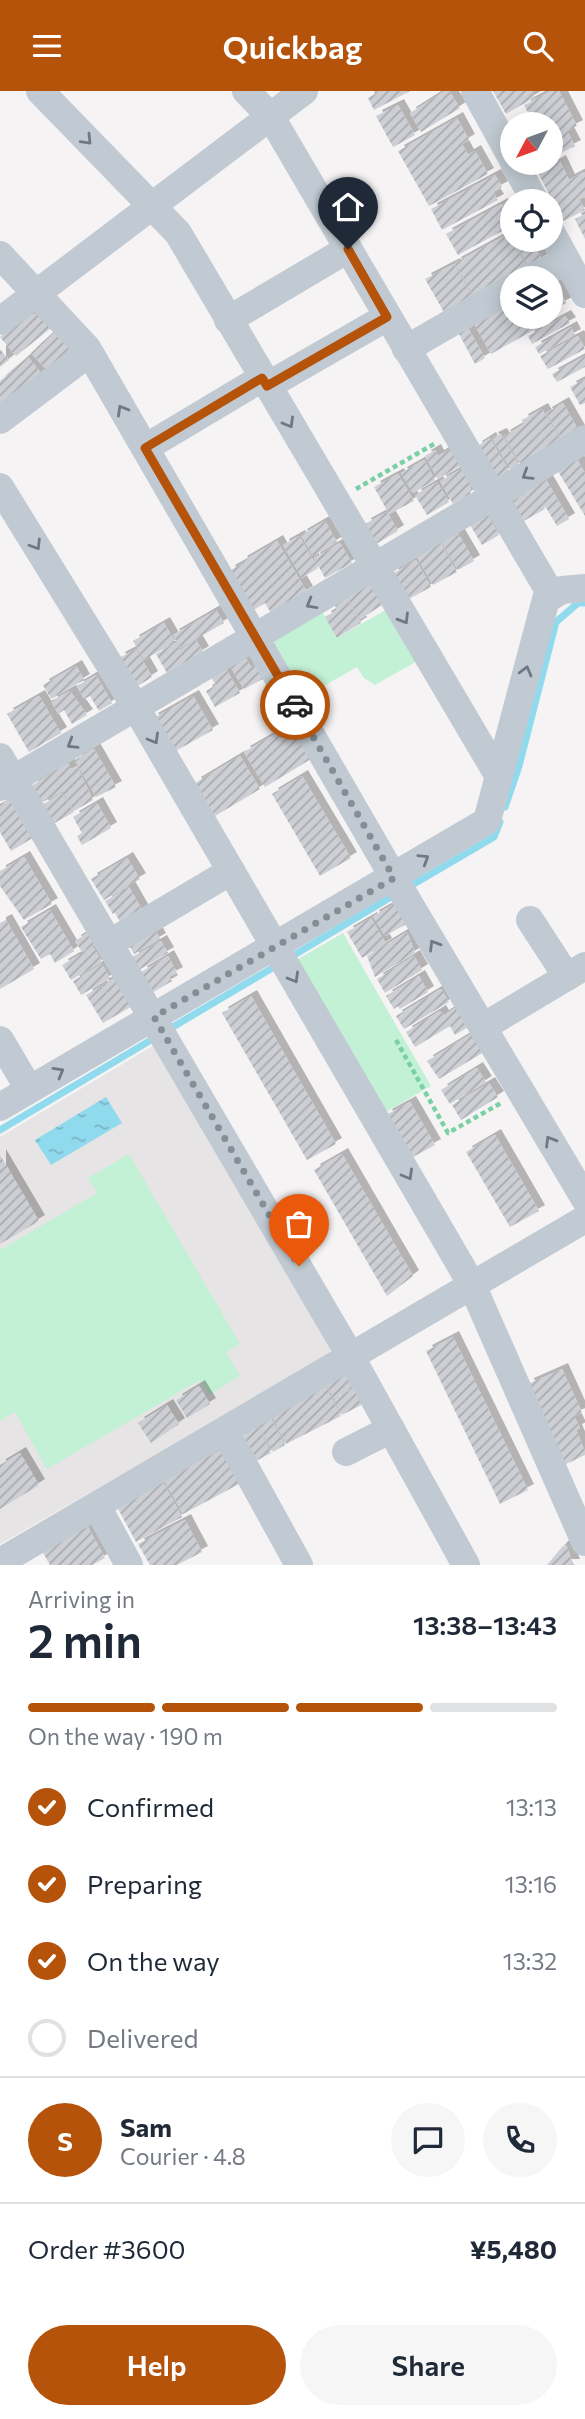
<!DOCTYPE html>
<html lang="en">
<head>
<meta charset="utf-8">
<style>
  body { margin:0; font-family:Commissioner,sans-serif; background:#f6f6f7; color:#1f2937; height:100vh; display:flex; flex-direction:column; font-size:26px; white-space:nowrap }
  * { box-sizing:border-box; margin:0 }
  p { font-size:23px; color:#747a83 }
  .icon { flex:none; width:38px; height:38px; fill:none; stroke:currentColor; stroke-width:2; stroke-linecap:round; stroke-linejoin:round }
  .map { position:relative; height:1474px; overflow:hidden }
  .panel { display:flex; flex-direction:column; background:#fff; flex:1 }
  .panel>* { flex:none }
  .needle { width:46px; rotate:229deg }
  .fabs { position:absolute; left:500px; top:21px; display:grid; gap:14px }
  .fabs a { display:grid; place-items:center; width:63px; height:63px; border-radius:50%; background:#fff; box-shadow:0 4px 18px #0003; font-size:35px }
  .pin { position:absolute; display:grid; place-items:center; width:60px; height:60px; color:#fff; margin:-72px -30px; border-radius:50% 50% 50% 0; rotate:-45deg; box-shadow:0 0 7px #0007 }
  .pin .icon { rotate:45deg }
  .courier { position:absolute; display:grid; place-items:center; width:70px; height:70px; margin:-35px; border:5px solid #b45309; border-radius:50%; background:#fff; color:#222; box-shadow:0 2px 9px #0007 }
  .summary em { font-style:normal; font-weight:600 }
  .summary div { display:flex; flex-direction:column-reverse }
  .summary { display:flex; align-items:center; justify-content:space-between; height:119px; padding:0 28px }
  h1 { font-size:46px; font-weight:600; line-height:52px }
  .bar { display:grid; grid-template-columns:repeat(4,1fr); gap:10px 7px; align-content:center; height:84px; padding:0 28px }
  .bar i { height:9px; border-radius:5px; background:#e0e1e3 }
  .bar .selected { background:#b45309 }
  .bar p { grid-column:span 4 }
  .line { display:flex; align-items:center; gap:18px; padding:0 28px; border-top:2px solid #e0e1e3 }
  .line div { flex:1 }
  .round { display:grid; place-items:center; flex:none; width:74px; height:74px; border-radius:37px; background:#f6f6f7 }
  ol { padding:0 28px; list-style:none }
  li { display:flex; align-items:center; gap:21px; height:77px }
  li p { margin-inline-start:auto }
  li .icon { padding:7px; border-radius:50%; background:#b45309; color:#fff; stroke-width:4 }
  li:last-child { color:#747a83 }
  li i { width:38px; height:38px; border:4px solid #e0e1e3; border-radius:50% }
  .primary-button { display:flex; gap:14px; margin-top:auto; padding:14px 28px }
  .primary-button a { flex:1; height:80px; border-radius:42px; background:#b45309; color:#fff; font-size:28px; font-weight:600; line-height:80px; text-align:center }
  .primary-button a+a { background:#f6f6f7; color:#1f2937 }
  header { display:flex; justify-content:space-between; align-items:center; height:91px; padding:0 28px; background:#b45309; color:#fff; font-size:32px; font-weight:600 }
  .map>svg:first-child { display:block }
</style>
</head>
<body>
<header><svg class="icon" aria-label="menu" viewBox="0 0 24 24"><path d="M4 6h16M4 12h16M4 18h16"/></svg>Quickbag<svg class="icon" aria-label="search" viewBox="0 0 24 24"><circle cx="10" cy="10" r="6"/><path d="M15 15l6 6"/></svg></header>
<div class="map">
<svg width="585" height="1474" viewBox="0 0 585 1474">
  <defs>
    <pattern id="water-ripples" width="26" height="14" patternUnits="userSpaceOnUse" patternTransform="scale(1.75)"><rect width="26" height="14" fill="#90daee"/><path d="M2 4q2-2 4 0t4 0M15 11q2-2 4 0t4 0" fill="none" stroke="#78b4c4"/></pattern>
    <pattern id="building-hatch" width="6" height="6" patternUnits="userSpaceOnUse" patternTransform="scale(1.75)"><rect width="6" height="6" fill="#cdcfd5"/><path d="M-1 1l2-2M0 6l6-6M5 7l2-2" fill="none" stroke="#a8abb0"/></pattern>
    <filter id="shadow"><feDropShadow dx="6" dy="-6" stdDeviation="0" flood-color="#0004"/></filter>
  </defs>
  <rect width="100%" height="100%" fill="#f5f3f3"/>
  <!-- education -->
  <path fill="#e6e4e5" d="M156,953L331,1255L330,1264L0,1453V1046Z"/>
  <!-- park -->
  <g fill="#c3f1d5">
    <path d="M320,517L337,547L389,517L419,569L375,594L364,587L357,576L303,607L271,550Z"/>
    <path d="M343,842L431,995L384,1022L295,870Z"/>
    <path d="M129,1063L240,1253L226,1261L240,1285L209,1304L200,1289L47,1378L15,1321L0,1330V1159L97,1102L88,1087Z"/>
  </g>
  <!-- water -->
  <path fill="url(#water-ripples)" d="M106,1006L122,1032L51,1074L35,1049Z"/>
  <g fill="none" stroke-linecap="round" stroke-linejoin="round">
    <!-- stream -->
    <g stroke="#90daee" stroke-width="7">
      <path d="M505,716L519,675L556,531L578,512H585"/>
      <path d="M407,797L494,746L500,731"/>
      <path d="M289,867L396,803"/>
      <path d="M166,940L279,873"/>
      <path d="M0,1039L156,946"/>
    </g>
  </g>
  <!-- building -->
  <g fill="url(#building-hatch)" filter="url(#shadow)">
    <path d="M380,0H410L374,19L368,7Z"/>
    <path d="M445,0H449L460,17L421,41L410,22Z"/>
    <path d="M493,0H532L535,6L506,23Z"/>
    <path d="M551,0H559L577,35L567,40L575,55L551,67V33H534L524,14Z"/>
    <path d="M398,14L415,44L393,56L376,25Z"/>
    <path d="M457,27L469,49L462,53L468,64L475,60L488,83L429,115L398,60Z"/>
    <path d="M560,70L569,89L584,81L585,84V106L579,108L585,119L563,130L538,82Z"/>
    <path d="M495,84L502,96L493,101L498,109L442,139L431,118Z"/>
    <path d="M502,113L508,123L513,120V134L458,164L446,143Z"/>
    <path d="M585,123V148L575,128Z"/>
    <path d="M508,143L528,178L475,207L455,172Z"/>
    <path d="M513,149H531L542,169L529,176Z"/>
    <path d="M454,173L474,208L445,223L425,188Z"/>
    <path d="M551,186L566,212L551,220Z"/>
    <path d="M513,205V226H536L541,235L491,263L472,229Z"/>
    <path d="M38,223L51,237L16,265L0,246L23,225Z"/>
    <path d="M565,225L570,232L532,253L528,245Z"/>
    <path d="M571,236L575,244L539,263L535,256Z"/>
    <path d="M468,237L485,267L475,273L459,243Z"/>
    <path d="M55,240L70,260L50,282L31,262Z"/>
    <path d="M578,245L585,258L548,278L540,265Z"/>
    <path d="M0,258L9,269L0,276Z"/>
    <path d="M585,265V276L557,291L552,283Z"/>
    <path d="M28,266L49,292L0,313V290Z"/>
    <path d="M585,288V312L580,314L570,296Z"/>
    <path d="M563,312L579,340L562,349L546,322Z"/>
    <path d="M542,318L561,350L552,356L538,336L551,357L529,366L530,369L521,374L504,345L524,333L522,329Z"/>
    <path d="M501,343L519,374L511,379L492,347Z"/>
    <path d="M490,347L509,380L495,388L476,356Z"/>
    <path d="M452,357L462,374L438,388L425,365L435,359L438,365Z"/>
    <path d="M575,365L585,382V425L556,377Z"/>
    <path d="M424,369L435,389L413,402L401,382Z"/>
    <path d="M461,378L471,396L470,403L453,413L440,390Z"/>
    <path d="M398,383L414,410L389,423L374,396Z"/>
    <path d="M544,385L569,428L557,435L539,405L545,418L522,431L510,411L522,404L528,411L521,399Z"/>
    <path d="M437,391L449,411L427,424L415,404Z"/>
    <path d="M387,421L398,440L376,453L365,433Z"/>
    <path d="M481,425L483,428L488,425L499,444L482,454L469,432Z"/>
    <path d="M325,430L337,451L313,465L301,444Z"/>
    <path d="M456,439L474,470L458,479L440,448Z"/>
    <path d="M299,445L318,477L302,487L283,454Z"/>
    <path d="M438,447L457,481L433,494L414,461Z"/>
    <path d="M277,450L307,501L271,522L265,512L252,520L229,480L241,473L261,505L241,471Z"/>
    <path d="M340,452L352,472L325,487L314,467Z"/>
    <path d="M416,469L431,496L407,509L392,483Z"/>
    <path d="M363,491L373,493L384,513L360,528L345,502Z"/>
    <path d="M346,506L361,532L337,547L325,526L337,519L334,513Z"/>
    <path d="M216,519L224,532L180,557L173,544Z"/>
    <path d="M164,532L175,551L144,569L133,550Z"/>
    <path d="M196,549L203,561L167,582L156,563L176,552L180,559Z"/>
    <path d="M136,558L152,586L136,596L119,567Z"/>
    <path d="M243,563L251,576L257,573L265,587L244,598L228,572Z"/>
    <path d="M76,575L84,589L51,608L43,594Z"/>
    <path d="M224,575L240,602L215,616L206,600L216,594L209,583Z"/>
    <path d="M96,584L112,612L99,620L90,605L84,608L77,595Z"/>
    <path d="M70,600L87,624L72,633L64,619L58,623L51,610Z"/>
    <path d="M39,605L61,642L29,661L7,623Z"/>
    <path d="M193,605L213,639L172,662L152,628Z"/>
    <path d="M291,634L311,668L265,696L244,661Z"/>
    <path d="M94,658L116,696L96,706L75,669Z"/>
    <path d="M240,665L260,698L215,725L195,692Z"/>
    <path d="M66,669L71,678L77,675L93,709L74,720L63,700L41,712L31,695L53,682L51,678Z"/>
    <path d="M302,685L351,767L320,785L272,703Z"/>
    <path d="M62,702L74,721L53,733L42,714Z"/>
    <path d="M12,706L36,745L11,760L0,741V713Z"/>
    <path d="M97,712L111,737L82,754L77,745L82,742L73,726Z"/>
    <path d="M24,766L52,813L24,829L0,795V780Z"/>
    <path d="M127,767L140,788L104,809L91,788Z"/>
    <path d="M129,796L145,824L123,836L115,822L128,814L113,823L105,810Z"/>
    <path d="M398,811L410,831L385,845L373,825Z"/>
    <path d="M50,819L74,860L55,872L50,863L41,868L21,836Z"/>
    <path d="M371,827L386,853L362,867L347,841Z"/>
    <path d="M6,829L34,878L0,898V832Z"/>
    <path d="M152,834L160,848L134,863L126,849Z"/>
    <path d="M92,839L99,851L82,861L75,850Z"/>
    <path d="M407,841L415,862L375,886L367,865Z"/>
    <path d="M161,850L168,862L139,879L132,866Z"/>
    <path d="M93,856L102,871L71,889L62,874Z"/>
    <path d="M168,865L177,882L169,886L172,890L152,902L141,881Z"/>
    <path d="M414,865L422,879L385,902L377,888Z"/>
    <path d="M102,873L110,887L81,904L73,890Z"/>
    <path d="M118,885L134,914L103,932L86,904L101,895L112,910L102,894Z"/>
    <path d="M419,885L428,901L400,918L398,915L394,918L386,905Z"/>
    <path d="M441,898L449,911L404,938L396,925Z"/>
    <path d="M251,905L336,1053L307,1069L222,922Z"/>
    <path d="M458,915L470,935L455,944L450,935L415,956L406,941L440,920L443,925Z"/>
    <path d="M473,942L484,961L439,988L427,970Z"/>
    <path d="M477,977L486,991L450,1013L441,999Z"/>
    <path d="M489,992L498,1006L461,1029L452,1014Z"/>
    <path d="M410,1011L435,1054L411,1067L386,1024Z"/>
    <path d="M495,1044L539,1120L510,1136L466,1061Z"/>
    <path d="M342,1063L413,1185L387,1205L314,1079Z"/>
    <path d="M0,1064L39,1130L0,1153Z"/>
    <path d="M453,1246L528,1399L500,1413L426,1260Z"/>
    <path d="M562,1278L582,1322L574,1325L580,1337L576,1339L585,1361V1364L564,1374L528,1293Z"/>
    <path d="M345,1281L356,1295L334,1307L325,1292Z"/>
    <path d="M199,1295L210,1313L187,1327L176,1309Z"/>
    <path d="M326,1296L341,1325L286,1353L272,1325Z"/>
    <path d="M357,1296L365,1312L342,1324L334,1308Z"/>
    <path d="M167,1314L179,1333L151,1352L138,1332Z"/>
    <path d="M270,1325L285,1354L273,1361L257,1332Z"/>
    <path d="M257,1333L271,1362L256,1370L244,1346L247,1339Z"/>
    <path d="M223,1358L241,1392L183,1423L164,1389Z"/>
    <path d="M20,1362L39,1394L0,1418V1374Z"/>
    <path d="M163,1391L182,1426L136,1451L117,1416Z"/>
    <path d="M185,1429L202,1461L177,1474H150L138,1453Z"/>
    <path d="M88,1436L105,1467L92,1474H50L42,1460Z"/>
    <path d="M566,1454L574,1474H547L562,1456Z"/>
  </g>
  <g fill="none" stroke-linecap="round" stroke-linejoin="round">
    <!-- path -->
    <g stroke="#7ad0a6" stroke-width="4.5" stroke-dasharray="5 3.5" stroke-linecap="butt">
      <path d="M356,398L434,353"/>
      <path d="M396,949L448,1042L501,1012"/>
    </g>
    <!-- minor -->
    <g stroke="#c1cad2" stroke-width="28">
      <path d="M40,0L178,142L498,684"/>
      <path d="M246,0L271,26L552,505"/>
      <path d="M475,0L513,69"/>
      <path d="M514,72L535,110"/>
      <path d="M551,141L585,203"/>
      <path d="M0,164L87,257L394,787L585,1108"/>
      <path d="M529,187L567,171"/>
      <path d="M228,229L348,158"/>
      <path d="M0,230L304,0"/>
      <path d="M406,258L513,196"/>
      <path d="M267,295L387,226"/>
      <path d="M0,329L89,262"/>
      <path d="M145,357L262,287"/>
      <path d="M0,396L135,615L472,1194L585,1451"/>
      <path d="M0,666L351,1266L466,1474"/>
      <path d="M0,696L494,405L585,348"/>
      <path d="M530,829L567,886"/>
      <path d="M110,852L231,780"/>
      <path d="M483,936L585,875"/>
      <path d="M0,949L29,998"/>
      <path d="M0,1016L487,730L546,508L562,499L585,497"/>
      <path d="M225,1340L299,1474"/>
      <path d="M346,1361L391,1338"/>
      <path d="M97,1415L129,1474"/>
      <path d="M0,1471L585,1128"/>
    </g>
  </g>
  <!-- one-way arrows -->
  <defs><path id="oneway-chevron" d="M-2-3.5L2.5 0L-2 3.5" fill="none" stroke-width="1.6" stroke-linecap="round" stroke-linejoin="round" transform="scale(1.75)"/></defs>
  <g stroke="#6e7983">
    <use href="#oneway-chevron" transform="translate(87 49) rotate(46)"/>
    <use href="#oneway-chevron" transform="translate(122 319) rotate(-120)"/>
    <use href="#oneway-chevron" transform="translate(289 332) rotate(60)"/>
    <use href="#oneway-chevron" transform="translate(527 384) rotate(148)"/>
    <use href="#oneway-chevron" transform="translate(36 454) rotate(58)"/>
    <use href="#oneway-chevron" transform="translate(311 513) rotate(150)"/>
    <use href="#oneway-chevron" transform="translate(404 528) rotate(59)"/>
    <use href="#oneway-chevron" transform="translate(526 580) rotate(-75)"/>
    <use href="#oneway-chevron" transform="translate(154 648) rotate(60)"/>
    <use href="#oneway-chevron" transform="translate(72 653) rotate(149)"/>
    <use href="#oneway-chevron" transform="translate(424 768) rotate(-32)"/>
    <use href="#oneway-chevron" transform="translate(434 854) rotate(-121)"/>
    <use href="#oneway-chevron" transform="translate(294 887) rotate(60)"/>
    <use href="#oneway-chevron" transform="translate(59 981) rotate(-30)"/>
    <use href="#oneway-chevron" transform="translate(550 1050) rotate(-121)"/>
    <use href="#oneway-chevron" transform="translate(408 1084) rotate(60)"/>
  </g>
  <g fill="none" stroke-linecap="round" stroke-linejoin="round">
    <!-- done -->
    <path stroke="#868d94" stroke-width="7" stroke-dasharray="0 12.6" d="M295,614L394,787L154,926L299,1175"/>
    <!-- route -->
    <path stroke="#b45309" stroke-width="9" d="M295,614L145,357L262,287L267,295L387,226L348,158"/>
  </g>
</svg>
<div class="fabs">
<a><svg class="needle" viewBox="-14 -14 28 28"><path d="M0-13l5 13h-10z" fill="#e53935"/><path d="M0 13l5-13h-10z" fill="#747a83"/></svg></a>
<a><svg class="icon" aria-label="locate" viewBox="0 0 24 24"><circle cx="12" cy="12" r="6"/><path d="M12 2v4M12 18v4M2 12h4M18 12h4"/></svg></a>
<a><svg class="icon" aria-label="layers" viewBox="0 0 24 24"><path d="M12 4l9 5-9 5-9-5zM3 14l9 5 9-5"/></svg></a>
</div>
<div class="pin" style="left:299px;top:1175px;background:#ea580c"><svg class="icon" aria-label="bag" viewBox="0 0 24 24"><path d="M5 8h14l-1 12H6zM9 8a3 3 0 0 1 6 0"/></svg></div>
<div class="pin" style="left:348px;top:158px;background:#1f2937"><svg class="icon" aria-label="home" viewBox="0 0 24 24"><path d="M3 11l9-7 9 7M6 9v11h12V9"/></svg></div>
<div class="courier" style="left:295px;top:614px"><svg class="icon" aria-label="car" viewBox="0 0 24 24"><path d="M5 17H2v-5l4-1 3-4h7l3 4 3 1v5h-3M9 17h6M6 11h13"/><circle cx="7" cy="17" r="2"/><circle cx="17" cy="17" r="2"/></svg></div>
</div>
<section class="panel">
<div class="summary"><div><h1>2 min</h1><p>Arriving in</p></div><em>13:38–13:43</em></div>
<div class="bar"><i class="selected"></i><i class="selected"></i><i class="selected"></i><i></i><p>On the way · 190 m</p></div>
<ol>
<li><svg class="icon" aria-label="check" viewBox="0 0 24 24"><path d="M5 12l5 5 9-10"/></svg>Confirmed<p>13:13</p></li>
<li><svg class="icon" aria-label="check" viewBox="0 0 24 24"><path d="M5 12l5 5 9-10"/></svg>Preparing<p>13:16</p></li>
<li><svg class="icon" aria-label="check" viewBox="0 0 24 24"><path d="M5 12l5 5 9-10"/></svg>On the way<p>13:32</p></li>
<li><i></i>Delivered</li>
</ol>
<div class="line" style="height:126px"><b class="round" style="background:#b45309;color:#fff">S</b><div><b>Sam</b><p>Courier · 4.8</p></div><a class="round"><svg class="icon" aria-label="chat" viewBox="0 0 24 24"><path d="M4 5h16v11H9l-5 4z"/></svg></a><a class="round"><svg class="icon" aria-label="phone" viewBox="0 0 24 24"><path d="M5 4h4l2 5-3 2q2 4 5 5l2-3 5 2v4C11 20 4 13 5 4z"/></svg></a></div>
<div class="line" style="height:91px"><div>Order #3600</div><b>¥5,480</b></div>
<div class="primary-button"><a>Help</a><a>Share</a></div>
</section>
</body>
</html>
